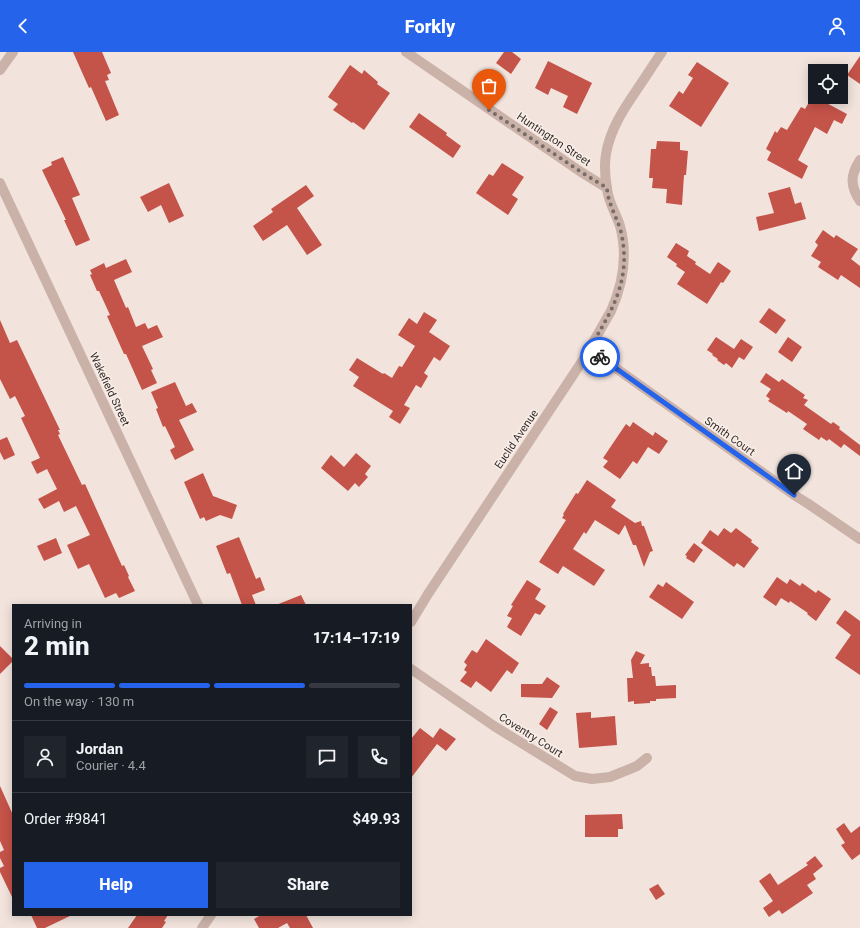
<!DOCTYPE html>
<html lang="en">
<head>
<meta charset="utf-8">
<style>
  body { margin:0; font-family:Roboto,sans-serif; background:#20242c; color:#f1f3f6; height:100vh; display:flex; flex-direction:column; font-size:15px; white-space:nowrap }
  * { box-sizing:border-box; margin:0 }
  p { font-size:13px; color:#9ea1a6 }
  .icon { flex:none; width:22px; height:22px; fill:none; stroke:currentColor; stroke-width:2; stroke-linecap:round; stroke-linejoin:round }
  .map { position:relative; flex:1; overflow:hidden }
  .drawer { position:absolute; left:12px; top:552px; width:400px; height:312px; display:flex; flex-direction:column; background:#171b24; border-radius:0px; box-shadow:0 2px 10px #0003 }
  .drawer>* { flex:none }
  .controls { position:absolute; left:808px; top:12px; display:grid; gap:8px }
  .controls a { display:grid; place-items:center; width:40px; height:40px; border-radius:0px; background:#171b24; box-shadow:0 2px 10px #0003; font-size:20px }
  .pin { position:absolute; display:grid; place-items:center; width:34px; height:34px; color:#fff; margin:-41px -17px; border-radius:50% 50% 50% 0; rotate:-45deg; box-shadow:0 0 4px #0007 }
  .pin .icon { rotate:45deg }
  .courier { position:absolute; display:grid; place-items:center; width:40px; height:40px; margin:-20px; border:3px solid #2563eb; border-radius:50%; background:#fff; color:#222; box-shadow:0 1px 5px #0007 }
  .summary em { font-style:normal; font-weight:800 }
  .summary div { display:flex; flex-direction:column-reverse }
  .summary { display:flex; align-items:center; justify-content:space-between; height:68px; padding:0 12px }
  h1 { font-size:26px; font-weight:800; line-height:30px }
  .bar { display:grid; grid-template-columns:repeat(4,1fr); gap:6px 4px; align-content:center; height:48px; padding:0 12px }
  .bar i { height:5px; border-radius:3px; background:#363941 }
  .bar .active { background:#2563eb }
  .bar p { grid-column:span 4 }
  .line { display:flex; align-items:center; gap:10px; padding:0 12px; border-top:1px solid #363941 }
  .line div { flex:1 }
  .round { display:grid; place-items:center; flex:none; width:42px; height:42px; border-radius:0px; background:#20242c }
  .action { display:flex; gap:8px; margin-top:auto; padding:8px 12px }
  .action a { flex:1; height:46px; border-radius:0px; background:#2563eb; color:#fff; font-size:16px; font-weight:800; line-height:46px; text-align:center }
  .action a+a { background:#20242c; color:#f1f3f6 }
  header { display:flex; justify-content:space-between; align-items:center; height:52px; padding:0 12px; background:#2563eb; color:#fff; font-size:18px; font-weight:800 }
  .map>svg:first-child { display:block }
</style>
</head>
<body>
<header><svg class="icon" aria-label="back" viewBox="0 0 24 24"><path d="M15 5l-7 7 7 7"/></svg>Forkly<svg class="icon" aria-label="person" viewBox="0 0 24 24"><circle cx="12" cy="8" r="4"/><path d="M4 21q1-7 8-7t8 7"/></svg></header>
<div class="map">
<svg width="860" height="876" viewBox="0 0 860 876">
  <rect width="100%" height="100%" fill="#f2e4dd"/>
  <!-- building -->
  <g fill="#c45349">
    <path d="M73,0H102L111,21L107,23L109,28L105,29L119,63L106,69L91,35L89,36Z"/>
    <path d="M504,0H512L521,7L511,22L496,11Z"/>
    <path d="M860,4V32L847,23Z"/>
    <path d="M548,9L592,31L577,62L563,55L568,44L551,36L548,43L535,36Z"/>
    <path d="M697,10L729,31L701,75L669,54L679,39L683,42L693,26L688,23Z"/>
    <path d="M350,13L362,22L364,18L378,30L377,32L390,41L364,78L353,70L352,71L333,58L338,52L328,45Z"/>
    <path d="M817,46L847,62L842,72L834,68L827,82L815,75L798,108L808,114L802,127L767,108L771,100L766,97L775,79L777,81L781,75L787,78L801,55L805,57L811,47L815,50Z"/>
    <path d="M419,61L447,81L446,83L461,94L453,106L409,75Z"/>
    <path d="M657,89L680,90V98L688,99L686,123H684L682,153L666,151L667,137L652,136L653,126H649L651,97H656Z"/>
    <path d="M63,105L80,143L72,146L90,188L76,194L64,168H66L42,118L52,113L51,110Z"/>
    <path d="M502,111L524,125L512,143L518,147L508,163L476,141L489,122L493,124Z"/>
    <path d="M169,131L184,164L169,171L161,153L148,160L140,145Z"/>
    <path d="M306,133L314,144L297,156L322,193L307,203L287,173L263,189L253,174L273,160L271,157Z"/>
    <path d="M790,135L795,152L801,150L806,167L759,179L756,165L774,161L768,141Z"/>
    <path d="M823,178L834,186L836,183L858,197L851,207L860,214V236L841,223L838,228L818,215L821,210L811,204L818,193L815,190Z"/>
    <path d="M676,191L689,199L687,204L696,210L695,212L710,222L718,210L731,219L723,231L721,230L707,252L677,232L685,220L676,214L677,212L667,205Z"/>
    <path d="M126,207L132,220L114,228L126,256L128,255L136,275L145,271L148,277L157,273L163,285L142,294L153,317L151,318L157,331L142,338L126,302H124L107,264L110,263L99,239H97L90,223L92,222L90,218L104,211L106,216Z"/>
    <path d="M769,256L786,268L776,282L759,270Z"/>
    <path d="M424,260L437,268L429,280L450,294L440,309L434,305L424,321L428,324L421,336L416,333L404,353L410,356L400,372L389,365L393,359L353,334L359,325L349,318L357,306L383,322L384,321L392,326L399,314L402,315L415,294L398,283L409,266L417,272Z"/>
    <path d="M0,268L10,291L17,288L60,378H58L60,382L58,383L82,433L85,432L122,514L124,513L129,524L128,525L135,539L119,546L116,541L105,546L89,512L78,517L67,493L90,483L76,454L64,460L59,449L44,457L38,447L57,437L47,417L37,422L31,410L40,406L21,366L25,364L15,344L10,347L0,327Z"/>
    <path d="M716,285L734,297L741,287L753,295L744,308L739,305L732,316L726,311L724,313L717,308L718,307L712,303L713,302L707,298Z"/>
    <path d="M788,285L802,295L792,310L778,300Z"/>
    <path d="M766,321L779,330L782,327L805,343L803,346L808,348L804,353L831,372L833,370L840,375L839,377L860,393V404L844,392L841,396L829,387L827,389L821,385L819,388L803,377L807,372L788,359L787,361L768,349L770,347L766,344L771,337L760,330Z"/>
    <path d="M175,330L186,354L192,351L197,360L179,368L194,398L175,408L170,398L175,395L165,374L163,375L156,357L158,356L151,340Z"/>
    <path d="M633,370L653,384L655,380L668,389L659,402L648,395L637,412L633,409L620,427L603,415L608,409L603,406L626,372L630,375Z"/>
    <path d="M7,385L15,403L4,408L0,400V388Z"/>
    <path d="M356,401L371,414L365,422L368,425L359,435L355,431L348,439L321,416L331,403L344,415Z"/>
    <path d="M203,421L213,444L237,453L232,467L220,463L206,469L204,465L200,467L184,430Z"/>
    <path d="M587,428L616,448L611,455L635,471L641,469L642,474H644L653,499L650,500L644,515L636,493H633L625,473L619,483L595,468L586,482L584,480L573,497L605,518L594,534L563,514L558,522L539,510L566,468L562,466L564,463L563,462L576,441L578,442Z"/>
    <path d="M724,476L731,481L736,476L752,488L751,490L759,496L744,516L737,511L734,515L701,491L710,478L718,484Z"/>
    <path d="M239,485L256,527L260,525L265,538L252,543L256,553H242L230,521L227,522L216,494Z"/>
    <path d="M56,486L62,501L44,509L37,494Z"/>
    <path d="M694,491L703,498L694,511L686,506L687,504L685,503Z"/>
    <path d="M777,525L787,532L790,527L800,534L802,531L816,541L818,538L831,547L816,569L807,562L808,561L790,549L789,551L781,546L776,554L763,545Z"/>
    <path d="M527,528L541,537L535,547L546,554L540,563L535,561L521,584L507,575L512,566L507,564L513,554L511,553Z"/>
    <path d="M666,530L694,550L682,567L649,545L658,532L663,535Z"/>
    <path d="M301,543L306,553H276Z"/>
    <path d="M845,558L860,569V623L835,606L851,583L836,571Z"/>
    <path d="M486,587L519,611L512,622L507,618L491,640L476,629L471,636L460,629L467,620L464,618L467,613L464,610L472,598L477,601Z"/>
    <path d="M0,594L13,607V609L0,622Z"/>
    <path d="M636,599L645,603L640,612L649,611V615H651L652,624H655L656,634L676,633V646L656,647V649H650V651L634,652V649L628,650L627,626H633L631,608Z"/>
    <path d="M547,625L560,634L552,646L521,645V632H542Z"/>
    <path d="M550,655L558,660L547,678L539,672Z"/>
    <path d="M591,660V666L615,664L617,693L579,696L576,661Z"/>
    <path d="M420,676L433,686L440,676L456,687L446,699L437,692L411,726V687Z"/>
    <path d="M0,734L13,763V847L0,820V816L4,814L0,806V800L4,798L0,789Z"/>
    <path d="M622,762L623,777H618V785H585V763Z"/>
    <path d="M844,771L851,781L860,774V802L852,808L841,793L845,791L836,777Z"/>
    <path d="M815,804L823,814L813,822L816,827L807,833L813,841L782,862L779,858L769,865L763,856L773,849L759,829L770,821L778,833L808,813L806,811Z"/>
    <path d="M658,832L665,842L656,848L649,837Z"/>
    <path d="M31,863H72L45,876H37Z"/>
    <path d="M137,863H168L164,869L166,870L162,876H128Z"/>
    <path d="M261,863H306L313,876H290L287,871L278,876H259L254,867Z"/>
  </g>
  <g fill="none" stroke-linecap="round" stroke-linejoin="round">
    <!-- minor -->
    <g stroke="#cab2a9" stroke-width="10">
      <path d="M406,0L581,120L607,136C608,150 616,161 620,174C628,203 623,232 611,259L583,308L428,542L411,570"/>
      <path d="M0,18L13,0"/>
      <path d="M860,108C850,123 850,134 860,149"/>
      <path d="M0,131L198,553"/>
      <path d="M607,136C605,125 604,114 606,102C610,78 623,58 636,39C645,26 653,13 662,0"/>
      <path d="M589,297L794,443L807,451L860,487"/>
      <path d="M411,617L494,674L575,724L592,727L610,725L637,714L647,706"/>
      <path d="M202,876L211,863"/>
    </g>
  </g>
  <g fill="none" stroke-linecap="round" stroke-linejoin="round">
    <!-- done -->
    <path stroke="#786c67" stroke-width="4" stroke-dasharray="0 7.2" d="M489,58L581,120L607,136C608,152 617,165 621,180C632,227 612,259 589,297L600,305"/>
    <!-- route -->
    <path stroke="#2563eb" stroke-width="5" d="M600,305L794,443"/>
  </g>
  <g text-anchor="middle" stroke-width="3" stroke-linejoin="round" paint-order="stroke">
    <!-- street labels -->
    <g font-size="11" fill="#372b28" stroke="#f9efe9">
      <text transform="translate(554 87) rotate(34)" y="4">Huntington Street</text>
      <text transform="translate(110 337) rotate(65)" y="4">Wakefield Street</text>
      <text transform="translate(730 384) rotate(35)" y="4">Smith Court</text>
      <text transform="translate(516 387) rotate(-56)" y="4">Euclid Avenue</text>
      <text transform="translate(531 683) rotate(32)" y="4">Coventry Court</text>
    </g>
  </g>
</svg>
<div class="controls">
<a><svg class="icon" aria-label="locate" viewBox="0 0 24 24"><circle cx="12" cy="12" r="6"/><path d="M12 2v4M12 18v4M2 12h4M18 12h4"/></svg></a>
</div>
<div class="pin" style="left:489px;top:58px;background:#ea580c"><svg class="icon" aria-label="bag" viewBox="0 0 24 24"><path d="M5 8h14l-1 12H6zM9 8a3 3 0 0 1 6 0"/></svg></div>
<div class="pin" style="left:794px;top:443px;background:#1f2937"><svg class="icon" aria-label="home" viewBox="0 0 24 24"><path d="M3 11l9-7 9 7M6 9v11h12V9"/></svg></div>
<div class="courier" style="left:600px;top:305px"><svg class="icon" aria-label="bike" viewBox="0 0 24 24"><circle cx="6" cy="16" r="4"/><circle cx="18" cy="16" r="4"/><path d="M6 16l4-8h5l3 8M10 8l3 8H6M13 5h3"/></svg></div>
<section class="drawer">
<div class="summary"><div><h1>2 min</h1><p>Arriving in</p></div><em>17:14–17:19</em></div>
<div class="bar"><i class="active"></i><i class="active"></i><i class="active"></i><i></i><p>On the way · 130 m</p></div>
<div class="line" style="height:72px"><a class="round"><svg class="icon" aria-label="person" viewBox="0 0 24 24"><circle cx="12" cy="8" r="4"/><path d="M4 21q1-7 8-7t8 7"/></svg></a><div><b>Jordan</b><p>Courier · 4.4</p></div><a class="round"><svg class="icon" aria-label="chat" viewBox="0 0 24 24"><path d="M4 5h16v11H9l-5 4z"/></svg></a><a class="round"><svg class="icon" aria-label="phone" viewBox="0 0 24 24"><path d="M5 4h4l2 5-3 2q2 4 5 5l2-3 5 2v4C11 20 4 13 5 4z"/></svg></a></div>
<div class="line" style="height:52px"><div>Order #9841</div><b>$49.93</b></div>
<div class="action"><a>Help</a><a>Share</a></div>
</section>
</div>
</body>
</html>
